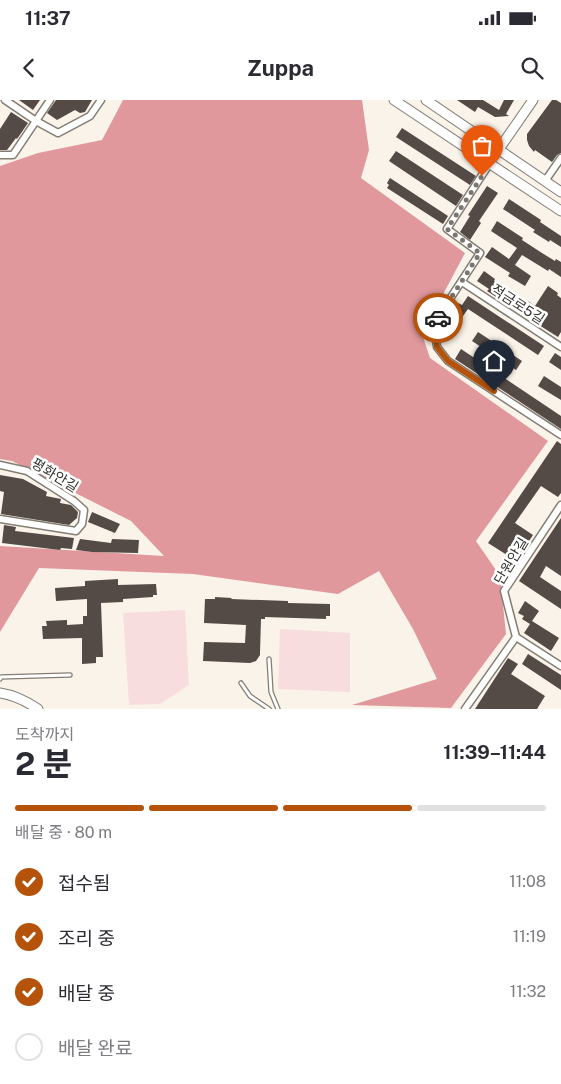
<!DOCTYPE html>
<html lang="ko">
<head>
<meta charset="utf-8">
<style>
  body { margin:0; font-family:"Public Sans","Noto Sans KR",sans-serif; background:#f2f2f3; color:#2b2b33; height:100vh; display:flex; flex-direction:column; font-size:19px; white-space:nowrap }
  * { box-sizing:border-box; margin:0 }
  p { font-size:16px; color:#7c7c81 }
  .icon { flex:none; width:28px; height:28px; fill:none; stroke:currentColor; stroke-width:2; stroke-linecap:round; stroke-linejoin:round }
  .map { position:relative; height:609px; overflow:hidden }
  .sheet { display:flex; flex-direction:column; background:#fff; flex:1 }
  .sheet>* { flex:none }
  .pin { position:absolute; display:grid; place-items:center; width:42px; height:42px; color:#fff; margin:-51px -21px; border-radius:50% 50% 50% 0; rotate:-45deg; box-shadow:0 0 5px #0007 }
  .pin .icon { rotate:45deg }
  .courier { position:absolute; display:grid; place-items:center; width:50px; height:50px; margin:-25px; border:4px solid #b45309; border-radius:50%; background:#fff; color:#222; box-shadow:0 1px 6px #0007 }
  .head em { font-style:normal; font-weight:700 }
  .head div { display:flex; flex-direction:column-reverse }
  .head { display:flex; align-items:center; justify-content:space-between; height:85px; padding:0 15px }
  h1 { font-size:32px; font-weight:700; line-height:38px }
  .bar { display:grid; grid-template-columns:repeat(4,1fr); gap:8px 5px; align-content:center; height:60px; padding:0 15px }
  .bar i { height:6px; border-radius:4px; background:#e1e1e2 }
  .bar .on { background:#b45309 }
  .bar p { grid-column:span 4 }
  ol { padding:0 15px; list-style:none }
  li { display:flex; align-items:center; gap:15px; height:55px }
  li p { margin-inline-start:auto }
  li .icon { padding:5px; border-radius:50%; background:#b45309; color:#fff; stroke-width:4 }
  li:last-child { color:#7c7c81 }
  li i { width:28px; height:28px; border:2px solid #e1e1e2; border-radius:50% }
  .status { display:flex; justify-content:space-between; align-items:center; height:35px; padding:0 25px; background:#fff; direction:ltr }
  .status svg { height:14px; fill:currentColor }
  header { display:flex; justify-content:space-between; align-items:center; height:65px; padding:0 15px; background:#fff; font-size:22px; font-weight:700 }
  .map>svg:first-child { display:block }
</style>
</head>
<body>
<div class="status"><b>11:37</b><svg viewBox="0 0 49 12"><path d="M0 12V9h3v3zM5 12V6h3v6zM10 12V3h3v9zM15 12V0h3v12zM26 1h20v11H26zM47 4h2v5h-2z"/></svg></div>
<header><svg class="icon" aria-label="back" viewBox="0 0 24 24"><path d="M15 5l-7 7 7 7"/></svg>Zuppa<svg class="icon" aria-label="search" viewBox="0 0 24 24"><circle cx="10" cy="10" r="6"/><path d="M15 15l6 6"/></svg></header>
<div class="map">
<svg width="561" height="609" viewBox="0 0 561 609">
  <rect width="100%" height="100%" fill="#faf3e9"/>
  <!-- green -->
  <g fill="#f8dddf">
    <path d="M185,510L189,585L160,604L129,605L123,513Z"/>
    <path d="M280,529L350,533V592L278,589Z"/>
  </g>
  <!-- forest -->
  <path fill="#e0989d" d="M123,0H362L369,50L361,78L465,153L422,234L430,258L548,341L476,441L500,476L506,534L451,608L352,605L437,579L413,529L379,471L338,494L193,474L39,468L0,532V446L164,456L131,421L12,361L0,359V66L38,53L102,40Z"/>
  <!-- building -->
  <g fill="#544a46">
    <path d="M19,0H40L33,10Z"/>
    <path d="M56,0H92L85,12L80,13L75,10L57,20L47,13Z"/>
    <path d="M457,0H483L499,10L504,0H514L506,14L509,16L495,17L478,7L475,12Z"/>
    <path d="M552,0H556L561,3V53L557,55L552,62L535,50L534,52L529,46L527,40V34Z"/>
    <path d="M11,12L28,23L17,39L16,38L7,50H0V29Z"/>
    <path d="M402,28L476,76L470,85L396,37Z"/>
    <path d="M396,51L463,95L456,106L389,61Z"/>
    <path d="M390,78L448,116L443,124L387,88L389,85L387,83Z"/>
    <path d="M487,86L498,93L479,121L481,123L470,140L460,132L470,116L468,115Z"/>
    <path d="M509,99L541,120L540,122L561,136V147L550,140L549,142L533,132L535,130L503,109Z"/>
    <path d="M497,121L523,138L522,140L542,153L555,161L556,159L561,162V177L549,169L548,171L522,155L515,165L531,176L525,186L508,176L510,173L485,157L492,147L509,159L517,148L491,131Z"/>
    <path d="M484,171L495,179L494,181L527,203L528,201L535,206L548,186L558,193L557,195L561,198V232L558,237L531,220L532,218L514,206L513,208L487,191L489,189L477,181Z"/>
    <path d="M468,196L544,246L538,255L468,209L458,223L449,217L458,203L462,205Z"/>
    <path d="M478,232L522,261L516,270L472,241Z"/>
    <path d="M461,249L561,316V329L455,259Z"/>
    <path d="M555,253L561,257V270L549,262Z"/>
    <path d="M544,276L561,287V300L538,286Z"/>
    <path d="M557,341L561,344V393L558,397L541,386L515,423L533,435L510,470L501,464L507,455L488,443Z"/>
    <path d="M0,375L23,379L47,392L46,396L61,399L60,403L71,405L78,412L77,418L69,425L1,414L4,392L0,391Z"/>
    <path d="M92,412L120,424L115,433L88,422Z"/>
    <path d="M561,418V476L546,466L540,477L561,491V509L519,481Z"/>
    <path d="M4,425L16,427L15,431L74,438L72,449L61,448L60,450L2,443Z"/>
    <path d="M80,439L111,443L112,439L139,440L138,453L92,452L76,450Z"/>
    <path d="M118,479V485L156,484L157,495H153V497L123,499V502L101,503L103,557H96V563L82,564V538L43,539L42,526H47L46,521L67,520V525L83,524V516H87V499L56,501L55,488L85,486V481Z"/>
    <path d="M215,497L232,498L231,499L288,501V503L330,504V516H326V519L265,517V519H261L260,552V555L256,561L250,563L203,561L204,542L245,543L246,525L204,523L205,499H215Z"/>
    <path d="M525,501L539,511L532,521L559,538L551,551L524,533L530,524L522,519L524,516L518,513Z"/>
    <path d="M528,554L561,575V590L522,564Z"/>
    <path d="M508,558L518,564L511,574L545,596L537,609H475Z"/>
  </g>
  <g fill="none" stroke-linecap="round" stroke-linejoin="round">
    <defs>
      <g id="lane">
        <path d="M269,559L271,592L278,609"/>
        <path d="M0,579L1,577L70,575"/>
        <path d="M241,583L250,596L269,609"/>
      </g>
      <g id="street">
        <path d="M5,0L36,21L58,33L90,16L101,0"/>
        <path d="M499,49L447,129L480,153L440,214L434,225L437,247L448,261L561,335"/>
        <path d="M0,55H13L50,0"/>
        <path d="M545,81L561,58"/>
        <path d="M462,182L561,247"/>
        <path d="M0,365L27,371L74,401L84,410L82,424L76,431L0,419"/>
        <path d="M516,537L561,566"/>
        <path d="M465,609L516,537L504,491L561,405"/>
      </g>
      <g id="secondary">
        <path d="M394,0L561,111"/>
        <path d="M426,0L561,92"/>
        <path d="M499,49L533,0"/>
        <path d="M0,593C14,595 26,601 38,609"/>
      </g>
    </defs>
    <!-- lane casing -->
    <use href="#lane" stroke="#837d74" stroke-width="5.5"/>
    <!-- street casing -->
    <use href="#street" stroke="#837d74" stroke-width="9"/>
    <!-- secondary casing -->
    <use href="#secondary" stroke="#837d74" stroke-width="11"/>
    <!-- lane -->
    <use href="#lane" stroke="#fff" stroke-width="3"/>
    <!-- street -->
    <use href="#street" stroke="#fff" stroke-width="6"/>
    <!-- secondary -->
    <use href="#secondary" stroke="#fff" stroke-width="9"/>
  </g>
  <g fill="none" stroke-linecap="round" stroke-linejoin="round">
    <!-- done -->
    <path stroke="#7a7670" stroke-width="5" stroke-dasharray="0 9" d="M438,218L480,153L447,129L482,76"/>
    <!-- route -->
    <path stroke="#b45309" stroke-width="6" d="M438,218L434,225L437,247L448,261L494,291"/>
  </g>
  <g text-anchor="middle" stroke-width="5" stroke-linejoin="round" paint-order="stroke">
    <!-- street labels -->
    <g font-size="14" fill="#35332f" stroke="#fff">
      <text transform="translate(518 204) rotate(33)" y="5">적금로5길</text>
      <text transform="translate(55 375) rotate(31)" y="5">평화안길</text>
      <text transform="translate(511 461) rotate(-59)" y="5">단원안길</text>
    </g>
  </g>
</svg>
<div class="pin" style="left:482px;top:76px;background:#ea580c"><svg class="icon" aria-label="bag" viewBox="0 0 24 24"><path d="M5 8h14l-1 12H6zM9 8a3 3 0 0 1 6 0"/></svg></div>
<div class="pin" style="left:494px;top:291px;background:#1f2937"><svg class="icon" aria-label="home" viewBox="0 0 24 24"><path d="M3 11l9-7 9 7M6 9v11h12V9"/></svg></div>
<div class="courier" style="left:438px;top:218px"><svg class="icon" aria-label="car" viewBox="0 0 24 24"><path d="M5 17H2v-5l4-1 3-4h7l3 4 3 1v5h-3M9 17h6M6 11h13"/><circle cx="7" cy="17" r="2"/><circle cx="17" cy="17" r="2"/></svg></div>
</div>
<section class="sheet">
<div class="head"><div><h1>2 분</h1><p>도착까지</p></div><em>11:39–11:44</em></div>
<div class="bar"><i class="on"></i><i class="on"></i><i class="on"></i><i></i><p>배달 중 · 80 m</p></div>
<ol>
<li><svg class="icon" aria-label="check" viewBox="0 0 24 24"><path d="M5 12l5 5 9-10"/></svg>접수됨<p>11:08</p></li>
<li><svg class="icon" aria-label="check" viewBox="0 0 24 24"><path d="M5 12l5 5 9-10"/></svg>조리 중<p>11:19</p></li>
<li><svg class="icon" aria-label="check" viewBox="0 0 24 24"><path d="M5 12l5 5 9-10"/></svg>배달 중<p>11:32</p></li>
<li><i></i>배달 완료</li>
</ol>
</section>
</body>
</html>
